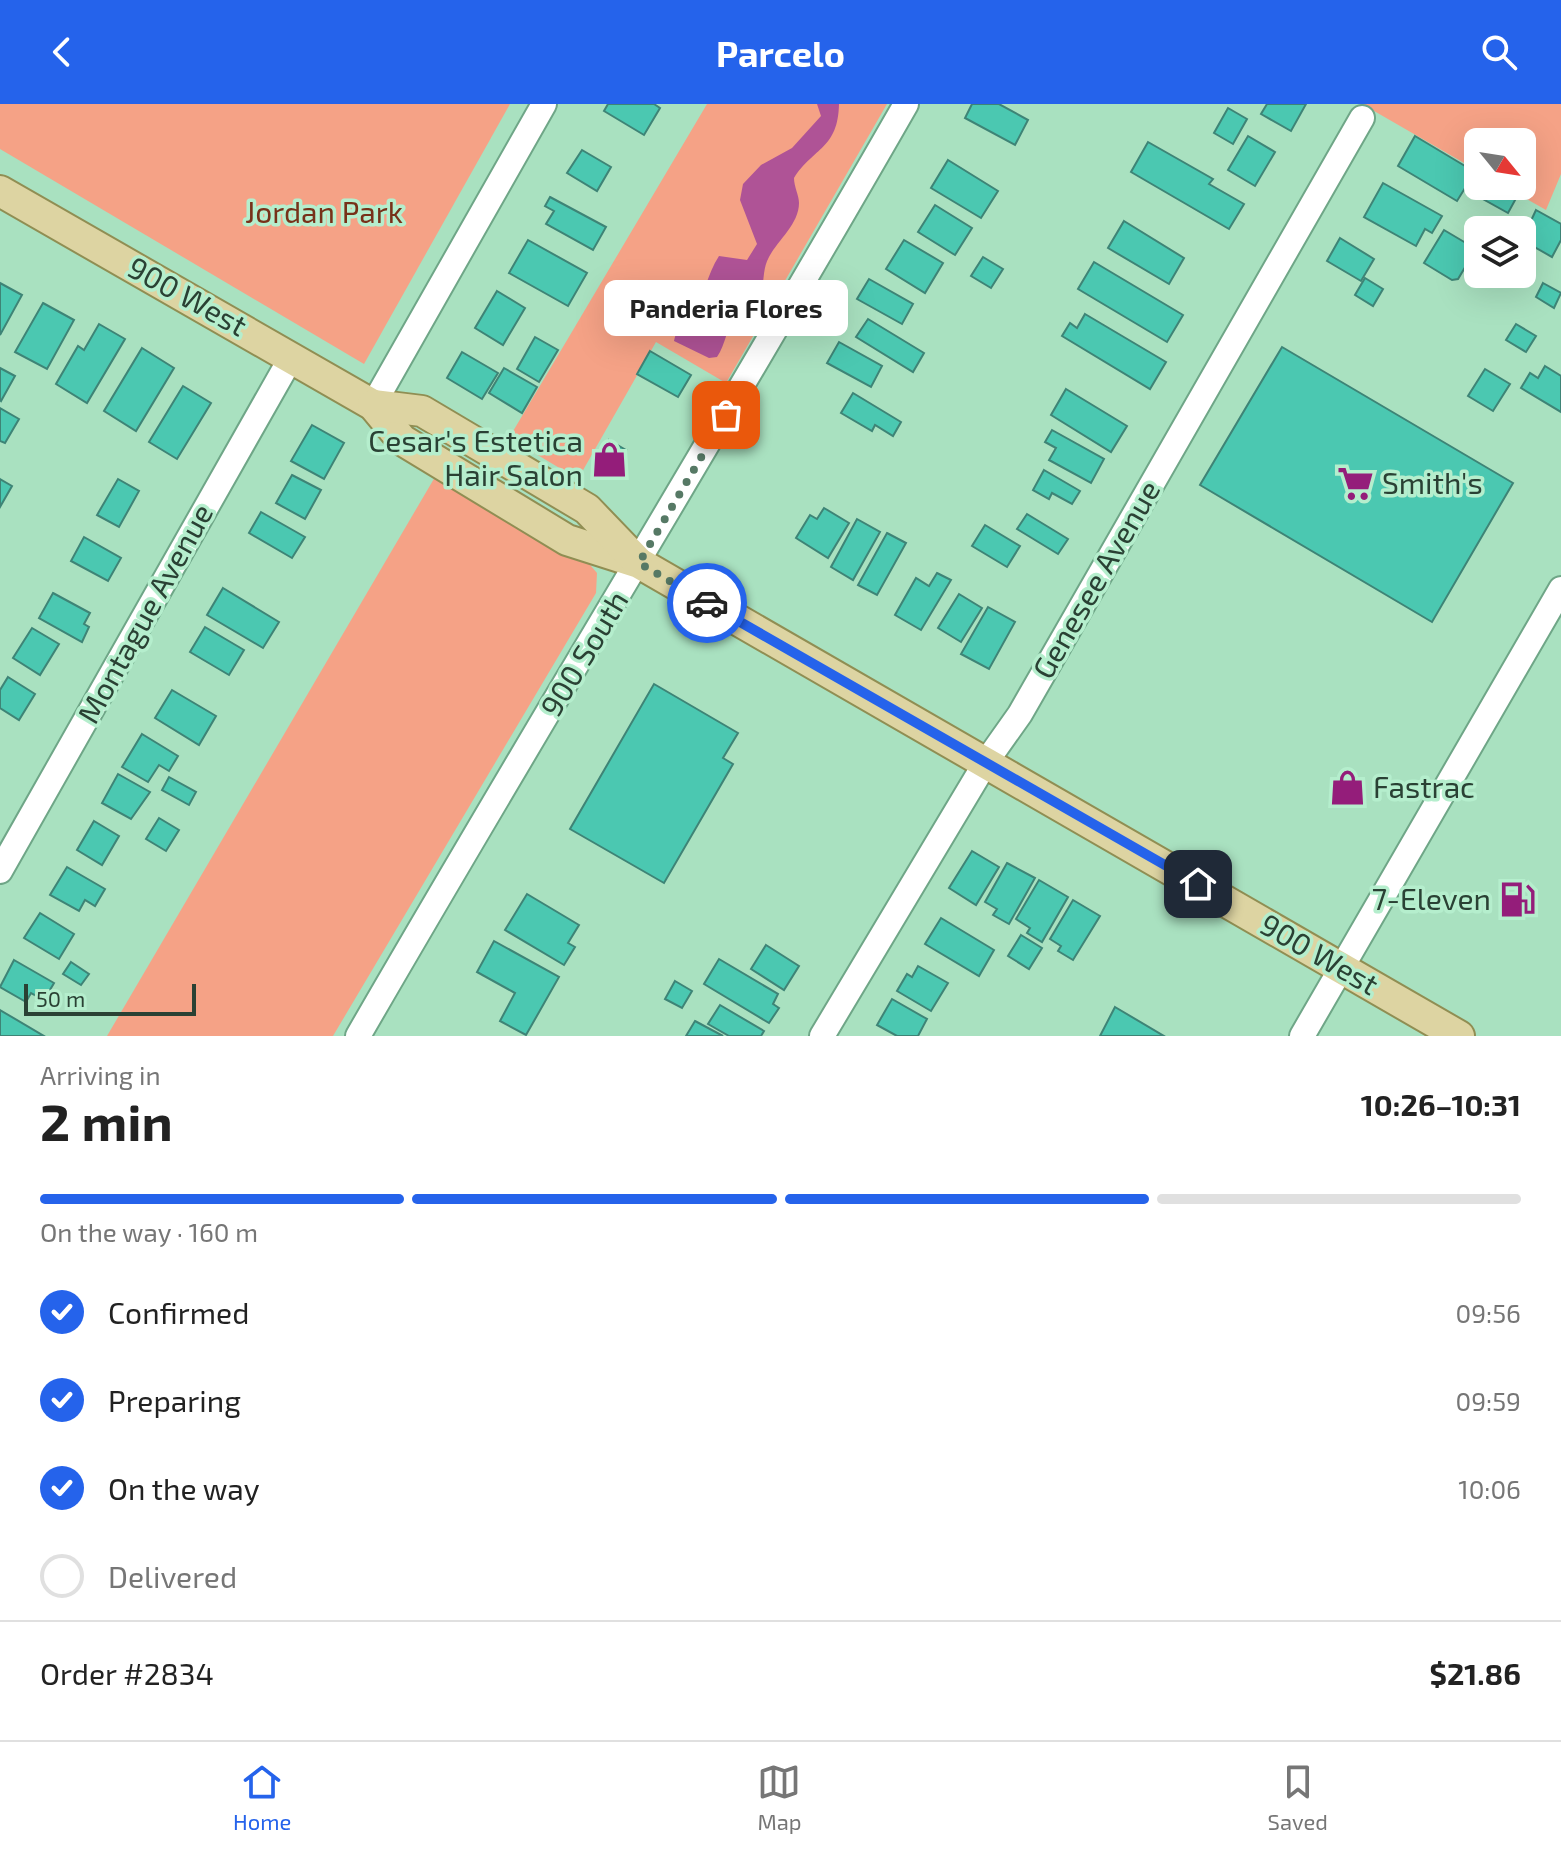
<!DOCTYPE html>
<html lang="en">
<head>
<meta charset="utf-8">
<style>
  body { margin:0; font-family:"Exo 2",sans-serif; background:#f2f2f2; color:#222; height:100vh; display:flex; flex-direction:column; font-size:30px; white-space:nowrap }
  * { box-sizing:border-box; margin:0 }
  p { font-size:26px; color:#767676 }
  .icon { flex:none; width:44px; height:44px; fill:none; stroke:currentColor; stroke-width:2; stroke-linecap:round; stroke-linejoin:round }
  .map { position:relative; height:932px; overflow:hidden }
  .panel { display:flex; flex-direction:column; background:#fff; flex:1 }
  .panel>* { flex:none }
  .needle { width:52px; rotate:120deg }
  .controls { position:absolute; left:1464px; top:24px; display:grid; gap:16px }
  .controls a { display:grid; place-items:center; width:72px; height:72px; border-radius:12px; background:#fff; box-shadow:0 8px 32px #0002; font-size:40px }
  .scale { position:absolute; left:24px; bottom:20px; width:172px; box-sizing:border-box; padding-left:8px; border:4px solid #2a4134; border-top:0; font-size:22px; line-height:28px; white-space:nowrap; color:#2a4134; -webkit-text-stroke:6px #b5eecd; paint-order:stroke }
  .pin { position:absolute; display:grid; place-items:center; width:68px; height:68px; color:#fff; margin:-34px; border-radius:16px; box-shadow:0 4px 12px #0006 }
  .courier { position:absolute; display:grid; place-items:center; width:80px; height:80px; margin:-40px; border:6px solid #2563eb; border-radius:50%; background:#fff; color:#222; box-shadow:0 2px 10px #0007 }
  .bubble { position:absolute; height:56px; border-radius:12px; background:#fff; box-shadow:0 8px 32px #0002; font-size:26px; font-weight:700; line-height:56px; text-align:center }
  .summary em { font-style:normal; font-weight:700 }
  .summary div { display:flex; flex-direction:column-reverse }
  .summary { display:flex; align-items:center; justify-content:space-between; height:136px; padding:0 40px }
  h1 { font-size:52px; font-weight:700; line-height:60px }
  .bar { display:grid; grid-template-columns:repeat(4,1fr); gap:12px 8px; align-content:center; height:96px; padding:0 40px }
  .bar i { height:10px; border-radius:6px; background:#e0e0e0 }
  .bar .current { background:#2563eb }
  .bar p { grid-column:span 4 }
  .line { display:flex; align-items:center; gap:20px; padding:0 40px; border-top:2px solid #e0e0e0 }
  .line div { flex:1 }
  ol { padding:0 40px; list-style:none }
  li { display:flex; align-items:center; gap:24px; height:88px }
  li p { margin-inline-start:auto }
  li .icon { padding:8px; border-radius:50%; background:#2563eb; color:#fff; stroke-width:4 }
  li:last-child { color:#767676 }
  li i { width:44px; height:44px; border:4px solid #e0e0e0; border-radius:50% }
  header { display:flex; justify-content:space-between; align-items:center; height:104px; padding:0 40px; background:#2563eb; color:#fff; font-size:36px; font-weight:700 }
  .tabs { display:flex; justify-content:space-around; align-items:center; height:112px; border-top:2px solid #e0e0e0; background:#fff; font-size:22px; color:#767676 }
  .tabs a { display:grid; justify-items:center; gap:4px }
  .tabs .current { color:#2563eb }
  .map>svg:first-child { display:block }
</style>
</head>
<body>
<header><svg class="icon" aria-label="back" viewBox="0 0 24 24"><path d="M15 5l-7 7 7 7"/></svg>Parcelo<svg class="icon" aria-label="search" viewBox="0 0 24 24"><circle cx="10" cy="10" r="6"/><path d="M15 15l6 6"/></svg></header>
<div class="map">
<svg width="1561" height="932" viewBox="0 0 1561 932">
  <rect width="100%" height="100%" fill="#a9e1c0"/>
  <!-- green -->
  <g fill="#f5a286">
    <path d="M0,0H510L364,260L0,45Z"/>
    <path d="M707,0H887L726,279L656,238L578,375L509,334Z"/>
    <path d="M1362,0H1561V70L1546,106L1504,82H1522V38H1478V67Z"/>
    <path d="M435,373L586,456L597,469L596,489L333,932H107Z"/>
  </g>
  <!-- water -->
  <path fill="#af5396" d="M817,0H839C838,45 814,43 794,74C794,83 799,91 799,99C799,120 778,136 769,153C761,167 766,182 758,195C751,204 741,207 734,214C727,222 726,240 717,253L709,254L674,237C676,225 684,220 691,211C704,195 707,170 719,152L747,156L757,140L740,96L743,80L761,61L792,44L821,12Z"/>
  <!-- building -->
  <g fill="#4bc8b1" stroke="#3e8476" stroke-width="2">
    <path d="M608,0H654L660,4L644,31L604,7Z"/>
    <path d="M972,0H999L1028,16L1015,41L965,14Z"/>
    <path d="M1267,0H1306L1291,27L1261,10Z"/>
    <path d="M1228,4L1247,15L1233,40L1214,29Z"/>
    <path d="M1248,32L1275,48L1255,82L1228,66Z"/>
    <path d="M1415,32L1475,68L1457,97L1398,62Z"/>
    <path d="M1148,38L1213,75L1209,80L1244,100L1229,125L1131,68Z"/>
    <path d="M582,46L611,63L597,87L567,69Z"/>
    <path d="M948,56L998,87L981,114L931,84Z"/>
    <path d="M1383,79L1442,112L1432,129L1425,125L1416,142L1364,113Z"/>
    <path d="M1478,82H1512L1520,87L1508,109L1474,90Z"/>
    <path d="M550,93L606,123L593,146L546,120L554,107L545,102Z"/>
    <path d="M935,101L972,124L955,151L918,128Z"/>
    <path d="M1536,106L1561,120V136L1552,153L1522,136Z"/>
    <path d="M1124,117L1184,154L1169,180L1108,144Z"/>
    <path d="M1444,126L1476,145L1458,175L1452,176L1424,159Z"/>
    <path d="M1340,134L1374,155L1361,177L1327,157Z"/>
    <path d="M528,136L587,169L568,202L509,169Z"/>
    <path d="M904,136L943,159L925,189L886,165Z"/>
    <path d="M983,153L1003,165L991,184L971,172Z"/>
    <path d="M1094,158L1183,211L1167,238L1078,185Z"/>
    <path d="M1365,174L1383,185L1373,202L1355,191Z"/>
    <path d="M869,175L913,200L902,220L857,195Z"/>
    <path d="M0,179L22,191L0,231Z"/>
    <path d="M1543,179L1561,189L1554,204L1536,193Z"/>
    <path d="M497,187L525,204L503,241L475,224Z"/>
    <path d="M43,199L74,216L47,265L15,248Z"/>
    <path d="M1085,210L1166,258L1150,285L1062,232L1070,219L1077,224Z"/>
    <path d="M868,215L924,249L913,268L856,233Z"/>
    <path d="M99,220L125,235L87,299L56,280L78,242L84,246Z"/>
    <path d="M1516,220L1536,232L1526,248L1506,236Z"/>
    <path d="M535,233L558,246L539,278L517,265Z"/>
    <path d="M839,238L882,262L871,283L827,259Z"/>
    <path d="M1282,243L1513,379L1432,518L1200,381Z"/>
    <path d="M142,244L174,264L136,327L104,307Z"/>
    <path d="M650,247L691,271L678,293L637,270Z"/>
    <path d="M462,248L498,269L482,295L447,274Z"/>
    <path d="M1545,262L1561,272V308L1521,284L1530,269L1538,274Z"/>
    <path d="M0,264L15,272L1,297L0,296Z"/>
    <path d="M504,264L537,283L522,309L489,289Z"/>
    <path d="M1485,265L1510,280L1493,307L1468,292Z"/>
    <path d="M183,282L211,299L177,355L149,338Z"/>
    <path d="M1066,285L1127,322L1111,348L1051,311Z"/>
    <path d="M853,289L901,318L893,332L875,321L872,327L841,309Z"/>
    <path d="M0,304L19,315L5,339L0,337Z"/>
    <path d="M312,321L344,339L324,375L291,357Z"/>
    <path d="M1052,326L1104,355L1091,379L1049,356L1056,344L1045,338Z"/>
    <path d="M609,336L626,346L611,371L595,361Z"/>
    <path d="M1044,366L1080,387L1072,400L1052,389L1049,395L1033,386Z"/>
    <path d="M292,371L321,386L305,415L276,399Z"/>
    <path d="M0,375L12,382L0,403Z"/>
    <path d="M118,375L139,387L119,423L97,411Z"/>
    <path d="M824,404L849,419L828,454L796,434L810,411L817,415Z"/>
    <path d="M261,408L305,433L292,454L249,429Z"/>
    <path d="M1027,410L1068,435L1058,450L1017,425Z"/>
    <path d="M857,415L880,428L853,476L831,463Z"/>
    <path d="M985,421L1020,442L1007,463L972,442Z"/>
    <path d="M887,429L906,439L877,491L858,481Z"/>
    <path d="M84,433L121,454L108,477L71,457Z"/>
    <path d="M937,469L951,476L921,526L895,511L916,474L929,482Z"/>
    <path d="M223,484L279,518L263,544L207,511Z"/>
    <path d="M53,489L90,509L84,520L89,523L82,538L39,514Z"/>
    <path d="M959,490L982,504L961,538L938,524Z"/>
    <path d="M988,503L1015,518L989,565L961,550Z"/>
    <path d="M205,523L244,546L229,571L190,548Z"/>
    <path d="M32,524L59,540L40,571L13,554Z"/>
    <path d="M8,573L35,590L19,616L0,604V586Z"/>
    <path d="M654,580L738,629L723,654L733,660L664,779L570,725Z"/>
    <path d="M172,586L216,612L199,641L155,614Z"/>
    <path d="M142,630L178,652L169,667L159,661L148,678L122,663Z"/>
    <path d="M118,670L150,688L131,715L102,699Z"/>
    <path d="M169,673L196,688L189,701L162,686Z"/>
    <path d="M159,714L179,726L166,747L146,735Z"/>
    <path d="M94,717L119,732L102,761L77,746Z"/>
    <path d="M972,747L999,763L976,801L949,784Z"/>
    <path d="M1007,759L1035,774L1009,820L993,811L997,805L985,798Z"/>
    <path d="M67,763L105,785L95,802L85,796L79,807L50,791Z"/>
    <path d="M1039,776L1068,793L1042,838L1027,829L1030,824L1016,815Z"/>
    <path d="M527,790L579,821L568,839L575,843L564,861L505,826Z"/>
    <path d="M1073,796L1100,812L1073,856L1058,847L1061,842L1050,835Z"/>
    <path d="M40,809L74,830L59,855L24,834Z"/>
    <path d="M941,814L994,846L979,872L925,840Z"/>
    <path d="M1021,831L1042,844L1029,865L1008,852Z"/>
    <path d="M494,837L559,873L526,931L500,917L515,889L477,868Z"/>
    <path d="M766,841L799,862L784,886L751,865Z"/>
    <path d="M719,855L778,890L773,900L779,904L769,919L704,880Z"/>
    <path d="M14,856L54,879L44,896L31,889L26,898L0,883Z"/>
    <path d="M71,858L89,870L81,881L63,870Z"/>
    <path d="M918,862L948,879L931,907L897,887L907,870L912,873Z"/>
    <path d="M675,877L692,887L682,904L665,895Z"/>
    <path d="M892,895L927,915L918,932H897L877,921Z"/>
    <path d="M720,901L764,927L761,932H729L708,920Z"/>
    <path d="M1115,903L1164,932H1100Z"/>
    <path d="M0,906L44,932H0Z"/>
    <path d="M695,917L723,932H686Z"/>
  </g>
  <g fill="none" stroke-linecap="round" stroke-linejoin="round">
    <defs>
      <g id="minor">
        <path d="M373,301L544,0"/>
        <path d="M0,767L292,252"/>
        <path d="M358,932C538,620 727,313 906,0"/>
        <path d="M822,932L986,658L1020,610L1362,14"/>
        <path d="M1302,932L1561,485"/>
      </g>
      <g id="major">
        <path d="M0,87L373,301L402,336L567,436L639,459L1459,932"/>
        <path d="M373,301L422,307L587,405L637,457"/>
      </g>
    </defs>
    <!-- minor casing -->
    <use href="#minor" stroke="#6fa687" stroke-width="28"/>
    <!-- major casing -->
    <use href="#major" stroke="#908e53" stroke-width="34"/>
    <!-- minor -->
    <use href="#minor" stroke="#fff" stroke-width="24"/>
    <!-- major -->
    <use href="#major" stroke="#ddd4a2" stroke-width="30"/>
  </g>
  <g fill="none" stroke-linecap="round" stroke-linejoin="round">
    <!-- done -->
    <path stroke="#567965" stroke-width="8" stroke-dasharray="0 14.4" d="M707,499L639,459L726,311"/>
    <!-- route -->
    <path stroke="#2563eb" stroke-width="10" d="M707,499L1198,780"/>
  </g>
  <!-- icons -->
  <defs>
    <symbol id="shop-bare" viewBox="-9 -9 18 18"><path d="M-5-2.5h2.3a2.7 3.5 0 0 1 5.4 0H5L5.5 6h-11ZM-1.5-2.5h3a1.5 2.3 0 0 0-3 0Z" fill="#941d7a" stroke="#b5eecd" stroke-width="2.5" paint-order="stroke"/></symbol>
    <symbol id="supermarket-bare" viewBox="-9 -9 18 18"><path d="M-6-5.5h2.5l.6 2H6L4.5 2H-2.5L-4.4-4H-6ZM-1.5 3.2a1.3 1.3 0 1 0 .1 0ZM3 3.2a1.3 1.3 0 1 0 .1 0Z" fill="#941d7a" stroke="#b5eecd" stroke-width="2.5" paint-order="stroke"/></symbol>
    <symbol id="fuel-bare" viewBox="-9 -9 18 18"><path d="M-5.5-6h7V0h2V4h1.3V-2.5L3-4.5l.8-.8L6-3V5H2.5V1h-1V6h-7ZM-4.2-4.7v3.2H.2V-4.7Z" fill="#941d7a" stroke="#b5eecd" stroke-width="2.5" paint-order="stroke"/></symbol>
  </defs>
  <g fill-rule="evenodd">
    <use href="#shop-bare" x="584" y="330" width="51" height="51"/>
    <use href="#supermarket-bare" x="1330" y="354" width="51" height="51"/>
    <use href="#shop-bare" x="1322" y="658" width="51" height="51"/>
    <use href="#fuel-bare" x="1492" y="770" width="51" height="51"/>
  </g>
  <g text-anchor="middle" stroke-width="7" stroke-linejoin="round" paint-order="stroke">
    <!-- park labels -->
    <g font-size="30" fill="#773119" stroke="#b5eecd">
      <text x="324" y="119">Jordan Park</text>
    </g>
    <!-- street labels -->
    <g font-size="30" fill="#2a4134" stroke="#b5eecd">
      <text transform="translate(187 193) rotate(29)" y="10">900 West</text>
      <text transform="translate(1097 476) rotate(-60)" y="10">Genesee Avenue</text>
      <text transform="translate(146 510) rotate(-61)" y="10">Montague Avenue</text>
      <text transform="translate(585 550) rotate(-59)" y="10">900 South</text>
      <text transform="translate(1319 851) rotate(30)" y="10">900 West</text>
    </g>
    <!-- poi labels -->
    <g font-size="30" fill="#2a4134" stroke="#b5eecd" text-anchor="end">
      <text x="583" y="348">Cesar's Estetica<tspan x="583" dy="34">Hair Salon</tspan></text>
      <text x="1382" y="390" text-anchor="start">Smith's</text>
      <text x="1373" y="694" text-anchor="start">Fastrac</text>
      <text x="1491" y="806">7-Eleven</text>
    </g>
  </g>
</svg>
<div class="controls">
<a><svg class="needle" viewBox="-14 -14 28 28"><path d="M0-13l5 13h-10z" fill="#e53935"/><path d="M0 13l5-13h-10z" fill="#767676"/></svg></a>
<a><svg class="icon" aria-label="layers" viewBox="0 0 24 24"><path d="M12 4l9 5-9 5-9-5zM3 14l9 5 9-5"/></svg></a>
</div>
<div class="scale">50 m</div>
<div class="pin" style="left:726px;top:311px;background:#ea580c"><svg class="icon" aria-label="bag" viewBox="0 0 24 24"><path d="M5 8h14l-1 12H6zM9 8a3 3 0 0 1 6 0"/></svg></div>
<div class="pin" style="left:1198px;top:780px;background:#1f2937"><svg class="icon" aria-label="home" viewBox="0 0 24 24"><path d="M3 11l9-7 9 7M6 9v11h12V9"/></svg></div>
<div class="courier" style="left:707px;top:499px"><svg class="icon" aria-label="car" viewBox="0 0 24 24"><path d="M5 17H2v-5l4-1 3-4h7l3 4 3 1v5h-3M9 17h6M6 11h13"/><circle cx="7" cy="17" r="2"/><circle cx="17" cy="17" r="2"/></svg></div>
<div class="bubble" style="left:604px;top:176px;width:244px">Panderia Flores</div>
</div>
<section class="panel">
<div class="summary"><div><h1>2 min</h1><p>Arriving in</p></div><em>10:26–10:31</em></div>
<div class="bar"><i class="current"></i><i class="current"></i><i class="current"></i><i></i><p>On the way · 160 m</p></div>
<ol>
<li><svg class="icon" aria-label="check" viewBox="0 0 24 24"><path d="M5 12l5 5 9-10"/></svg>Confirmed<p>09:56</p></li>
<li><svg class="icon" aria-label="check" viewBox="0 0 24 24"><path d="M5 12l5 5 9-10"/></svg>Preparing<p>09:59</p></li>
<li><svg class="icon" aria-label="check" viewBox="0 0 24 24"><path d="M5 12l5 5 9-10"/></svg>On the way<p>10:06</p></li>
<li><i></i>Delivered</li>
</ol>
<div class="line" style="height:104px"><div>Order #2834</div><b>$21.86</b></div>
</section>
<nav class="tabs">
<a class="current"><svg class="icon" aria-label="home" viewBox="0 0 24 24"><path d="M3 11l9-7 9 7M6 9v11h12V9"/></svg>Home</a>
<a><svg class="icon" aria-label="map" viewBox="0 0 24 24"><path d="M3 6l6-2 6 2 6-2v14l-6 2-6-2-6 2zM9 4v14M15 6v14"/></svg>Map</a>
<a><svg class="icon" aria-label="saved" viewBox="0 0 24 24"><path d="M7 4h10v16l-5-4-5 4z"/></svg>Saved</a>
</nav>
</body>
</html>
